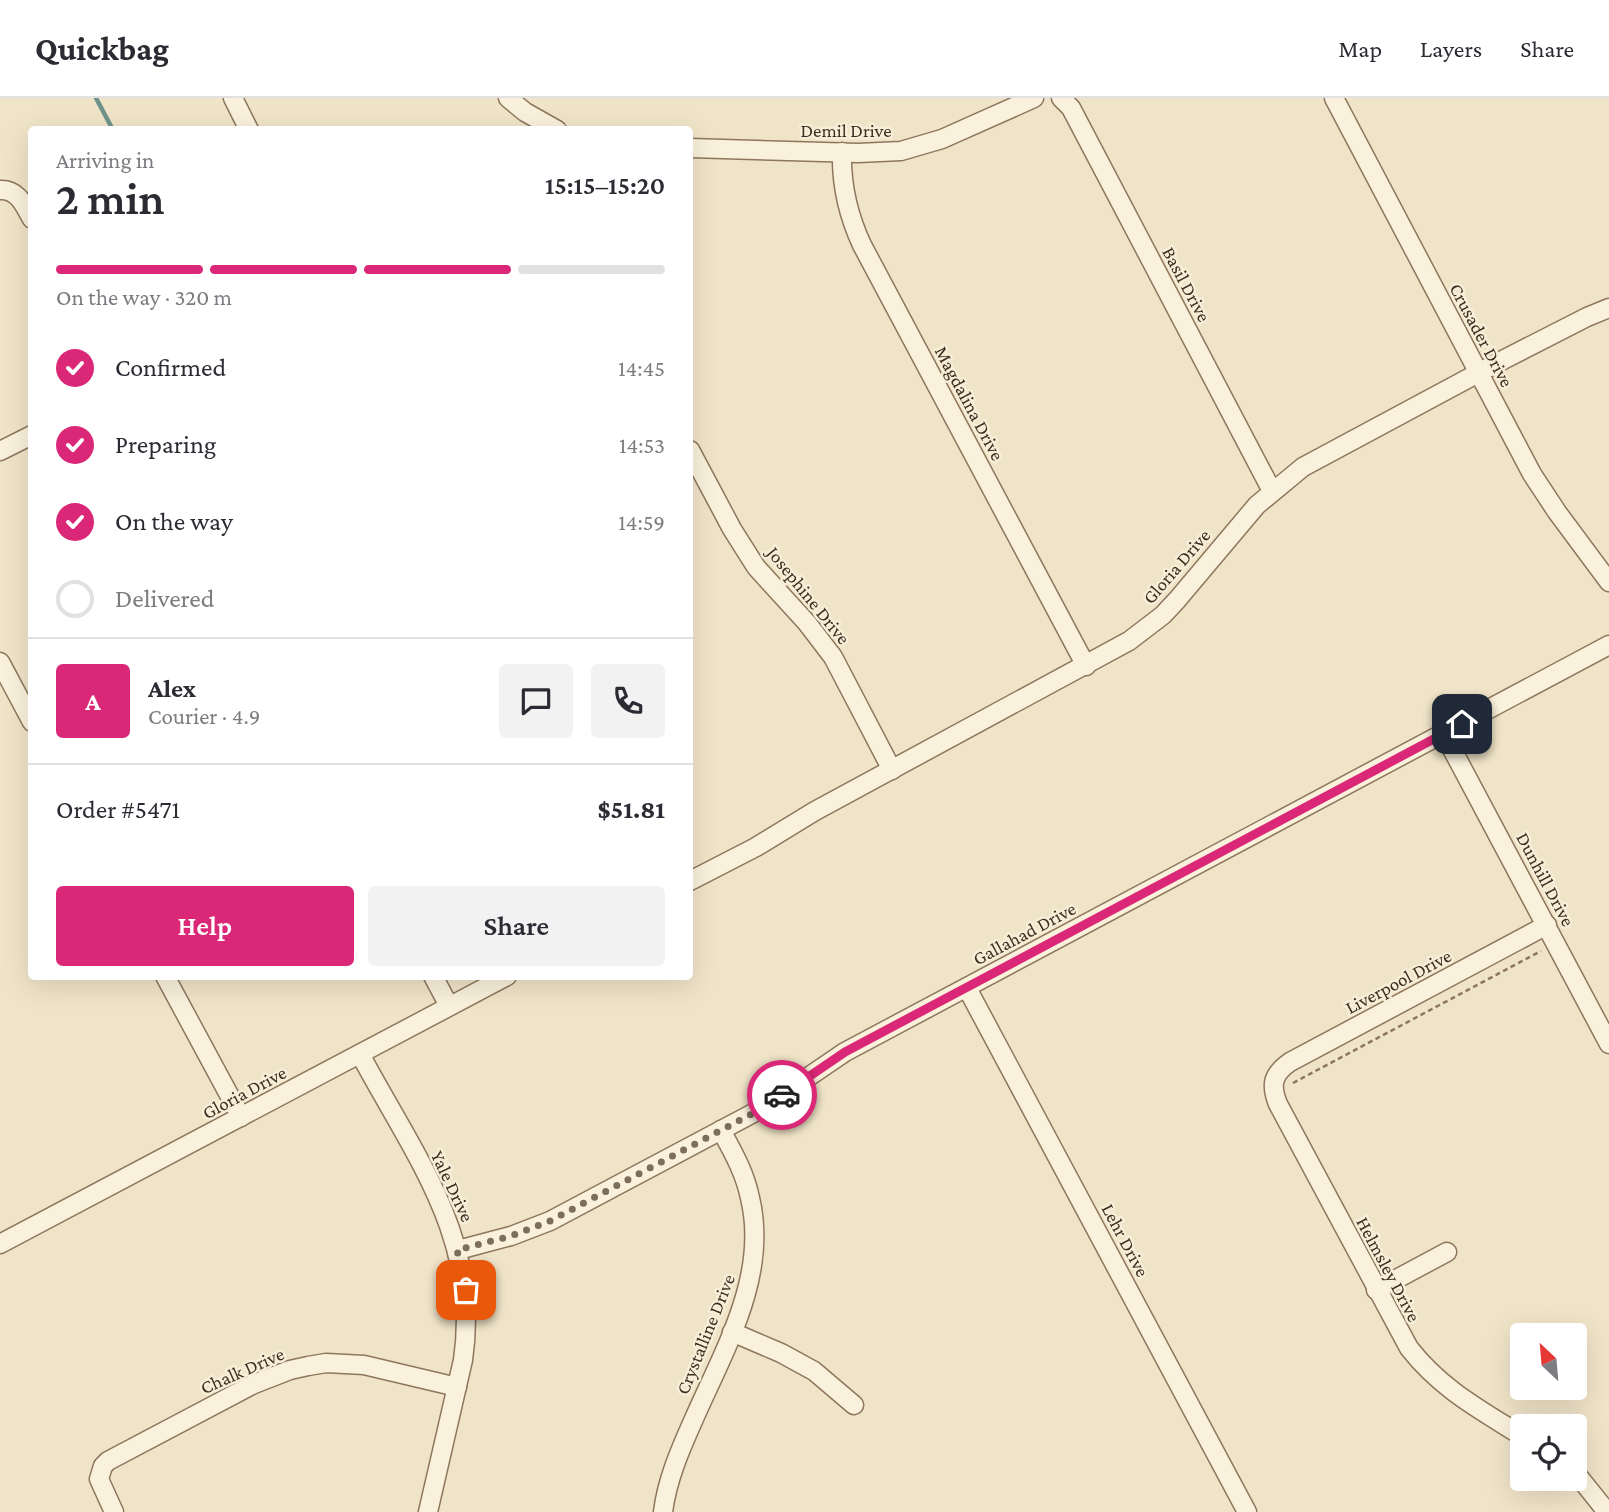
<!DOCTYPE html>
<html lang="en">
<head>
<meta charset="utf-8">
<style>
  body { margin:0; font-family:"Crimson Pro",serif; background:#f2f2f3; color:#2b2b33; height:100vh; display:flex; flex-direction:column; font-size:26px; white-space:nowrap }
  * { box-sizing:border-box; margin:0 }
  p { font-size:23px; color:#7c7c81 }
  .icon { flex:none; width:38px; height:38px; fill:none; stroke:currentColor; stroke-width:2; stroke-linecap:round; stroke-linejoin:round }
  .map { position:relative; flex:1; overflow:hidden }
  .drawer { position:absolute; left:28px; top:28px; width:665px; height:854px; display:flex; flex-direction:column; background:#fff; border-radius:7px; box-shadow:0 7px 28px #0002 }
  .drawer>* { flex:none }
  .needle { width:46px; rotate:334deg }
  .tools { position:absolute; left:1510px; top:1225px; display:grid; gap:14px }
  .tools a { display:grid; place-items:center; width:77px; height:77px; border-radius:7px; background:#fff; box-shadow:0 7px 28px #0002; font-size:35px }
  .pin { position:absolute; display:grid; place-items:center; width:60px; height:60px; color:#fff; margin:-30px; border-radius:14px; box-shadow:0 4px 10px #0006 }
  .courier { position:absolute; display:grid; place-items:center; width:70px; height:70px; margin:-35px; border:5px solid #db2777; border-radius:50%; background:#fff; color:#222; box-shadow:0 2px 9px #0007 }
  .summary em { font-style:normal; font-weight:600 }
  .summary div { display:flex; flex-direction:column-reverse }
  .summary { display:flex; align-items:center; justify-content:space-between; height:119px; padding:0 28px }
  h1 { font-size:46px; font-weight:600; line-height:52px }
  .bar { display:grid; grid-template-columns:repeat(4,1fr); gap:10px 7px; align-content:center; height:84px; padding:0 28px }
  .bar i { height:9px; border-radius:5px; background:#e1e1e2 }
  .bar .active { background:#db2777 }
  .bar p { grid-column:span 4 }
  .line { display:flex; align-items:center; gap:18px; padding:0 28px; border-top:2px solid #e1e1e2 }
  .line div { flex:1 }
  .round { display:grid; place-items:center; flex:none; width:74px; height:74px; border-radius:7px; background:#f2f2f3 }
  ol { padding:0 28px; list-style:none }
  li { display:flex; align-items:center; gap:21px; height:77px }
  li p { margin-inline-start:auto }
  li .icon { padding:7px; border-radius:50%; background:#db2777; color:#fff; stroke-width:4 }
  li:last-child { color:#7c7c81 }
  li i { width:38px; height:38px; border:4px solid #e1e1e2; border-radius:50% }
  .action { display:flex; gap:14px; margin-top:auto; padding:14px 28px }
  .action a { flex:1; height:80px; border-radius:7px; background:#db2777; color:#fff; font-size:28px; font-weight:600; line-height:80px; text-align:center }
  .action a+a { background:#f2f2f3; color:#2b2b33 }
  header { display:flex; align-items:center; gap:42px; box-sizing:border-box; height:98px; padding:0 35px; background:#fff; border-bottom:2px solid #e1e1e2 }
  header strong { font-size:33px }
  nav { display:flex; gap:38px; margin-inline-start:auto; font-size:24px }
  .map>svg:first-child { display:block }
</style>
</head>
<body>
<header>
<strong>Quickbag</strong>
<nav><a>Map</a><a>Layers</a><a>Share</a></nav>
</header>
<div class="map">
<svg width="1609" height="1414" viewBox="0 0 1609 1414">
  <rect width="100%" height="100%" fill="#f0e4c8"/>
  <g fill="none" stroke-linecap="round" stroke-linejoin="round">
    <!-- stream -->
    <path stroke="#6f938a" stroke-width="4.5" d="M96,0L113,32"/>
    <defs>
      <g id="minor">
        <path d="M233,0L249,32"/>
        <path d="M508,0L525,14L557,32"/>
        <path d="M1061,0L1071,10L1272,393"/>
        <path d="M1334,0L1532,376L1557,414L1609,484"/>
        <path d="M690,50L858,55L901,53L942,41L1034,0"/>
        <path d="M842,54C841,88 848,117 862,147L1086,568"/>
        <path d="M0,92C18,91 24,107 32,121"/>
        <path d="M690,352L732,431L756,469L807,525L833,559L892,672"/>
        <path d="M0,353L32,337"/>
        <path d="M0,564L32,624"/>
        <path d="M1444,636L1609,946"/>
        <path d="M690,783L756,749L815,713L1129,543L1163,517L1177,502L1257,407L1303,369L1495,266L1587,219L1609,210"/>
        <path d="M165,878L241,1019"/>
        <path d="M433,878L449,908"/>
        <path d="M967,890L1247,1414"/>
        <path d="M360,956C414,1057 481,1141 463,1262L428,1414"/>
        <path d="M0,1146L507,878"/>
        <path d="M458,1152L511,1138L550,1123L761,1011L845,954L1609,547"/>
        <path d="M1376,1192L1447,1154"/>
        <path d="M732,1234L781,1255L814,1273L854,1307"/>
        <path d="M1522,1338C1479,1311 1441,1291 1409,1250L1278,1006C1270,986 1273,976 1290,964L1547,827"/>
        <path d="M1575,1374L1607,1414"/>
        <path d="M114,1414L99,1381L103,1368L108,1363L254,1286L290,1272L308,1268L326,1265L364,1267L457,1289"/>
        <path d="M663,1414C667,1382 680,1352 693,1323C723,1254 769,1178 750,1100C745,1075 733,1054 721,1032"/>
      </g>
    </defs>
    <!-- minor casing -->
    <use href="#minor" stroke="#8d765c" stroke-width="21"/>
    <!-- path -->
    <path stroke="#8d765c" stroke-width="2.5" stroke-dasharray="5 3.5" stroke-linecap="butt" d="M1293,985L1541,853"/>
    <!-- minor -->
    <use href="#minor" stroke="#faf1dc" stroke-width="18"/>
  </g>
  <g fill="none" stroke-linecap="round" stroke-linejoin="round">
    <!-- done -->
    <path stroke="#7c6e5b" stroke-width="7" stroke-dasharray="0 12.6" d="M466,1192L457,1152L511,1138L550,1123L761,1011L782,997"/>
    <!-- route -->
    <path stroke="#db2777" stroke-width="9" d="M782,997L845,954L1462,626"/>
  </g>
  <g text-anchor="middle" stroke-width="5" stroke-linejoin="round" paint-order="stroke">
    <!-- street labels -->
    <g font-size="19" fill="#3d2e20" stroke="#f7eed8">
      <text x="846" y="39">Demil Drive</text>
      <text transform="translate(1187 186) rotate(62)" y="7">Basil Drive</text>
      <text transform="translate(1482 237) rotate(62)" y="7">Crusader Drive</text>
      <text transform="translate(970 305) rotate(62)" y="7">Magdalina Drive</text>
      <text transform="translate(1176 468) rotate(-49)" y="7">Gloria Drive</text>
      <text transform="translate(809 497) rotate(51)" y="7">Josephine Drive</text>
      <text transform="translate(1546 781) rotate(62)" y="7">Dunhill Drive</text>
      <text transform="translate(1024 835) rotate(-28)" y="7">Gallahad Drive</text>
      <text transform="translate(1398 883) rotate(-28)" y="7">Liverpool Drive</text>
      <text transform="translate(244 994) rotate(-28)" y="7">Gloria Drive</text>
      <text transform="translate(453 1088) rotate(65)" y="7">Yale Drive</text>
      <text transform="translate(1126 1142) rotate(62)" y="7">Lehr Drive</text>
      <text transform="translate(1389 1171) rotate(62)" y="7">Helmsley Drive</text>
      <text transform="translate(705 1236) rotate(-68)" y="7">Crystalline Drive</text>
      <text transform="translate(242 1272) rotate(-24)" y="7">Chalk Drive</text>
    </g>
  </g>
</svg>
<div class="tools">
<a><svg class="needle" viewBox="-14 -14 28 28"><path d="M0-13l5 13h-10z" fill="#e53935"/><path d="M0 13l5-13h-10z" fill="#7c7c81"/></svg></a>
<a><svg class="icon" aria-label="locate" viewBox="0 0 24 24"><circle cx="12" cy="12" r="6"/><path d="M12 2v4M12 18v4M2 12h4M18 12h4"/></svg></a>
</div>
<div class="pin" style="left:466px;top:1192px;background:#ea580c"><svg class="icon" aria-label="bag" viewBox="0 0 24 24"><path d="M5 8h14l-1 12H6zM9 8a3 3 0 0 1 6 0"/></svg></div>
<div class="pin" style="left:1462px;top:626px;background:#1f2937"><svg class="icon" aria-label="home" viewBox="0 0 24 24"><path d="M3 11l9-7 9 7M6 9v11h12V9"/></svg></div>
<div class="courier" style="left:782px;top:997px"><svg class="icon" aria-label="car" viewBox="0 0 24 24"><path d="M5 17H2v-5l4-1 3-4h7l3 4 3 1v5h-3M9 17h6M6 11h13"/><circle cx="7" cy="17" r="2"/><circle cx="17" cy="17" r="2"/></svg></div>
<section class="drawer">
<div class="summary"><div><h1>2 min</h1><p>Arriving in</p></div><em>15:15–15:20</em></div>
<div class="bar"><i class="active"></i><i class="active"></i><i class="active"></i><i></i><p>On the way · 320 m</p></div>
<ol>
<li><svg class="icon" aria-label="check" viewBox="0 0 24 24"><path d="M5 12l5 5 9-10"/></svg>Confirmed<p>14:45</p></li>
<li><svg class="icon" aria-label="check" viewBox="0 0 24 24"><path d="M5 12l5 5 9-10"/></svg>Preparing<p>14:53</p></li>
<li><svg class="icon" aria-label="check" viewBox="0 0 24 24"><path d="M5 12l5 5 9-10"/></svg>On the way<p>14:59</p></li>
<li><i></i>Delivered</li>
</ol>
<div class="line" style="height:126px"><b class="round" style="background:#db2777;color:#fff">A</b><div><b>Alex</b><p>Courier · 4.9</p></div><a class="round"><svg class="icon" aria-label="chat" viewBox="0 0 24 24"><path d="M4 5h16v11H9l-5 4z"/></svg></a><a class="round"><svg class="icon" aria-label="phone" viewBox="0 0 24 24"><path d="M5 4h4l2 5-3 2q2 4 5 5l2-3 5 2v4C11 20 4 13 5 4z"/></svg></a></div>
<div class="line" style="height:91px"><div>Order #5471</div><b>$51.81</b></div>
<div class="action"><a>Help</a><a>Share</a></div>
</section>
</div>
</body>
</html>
